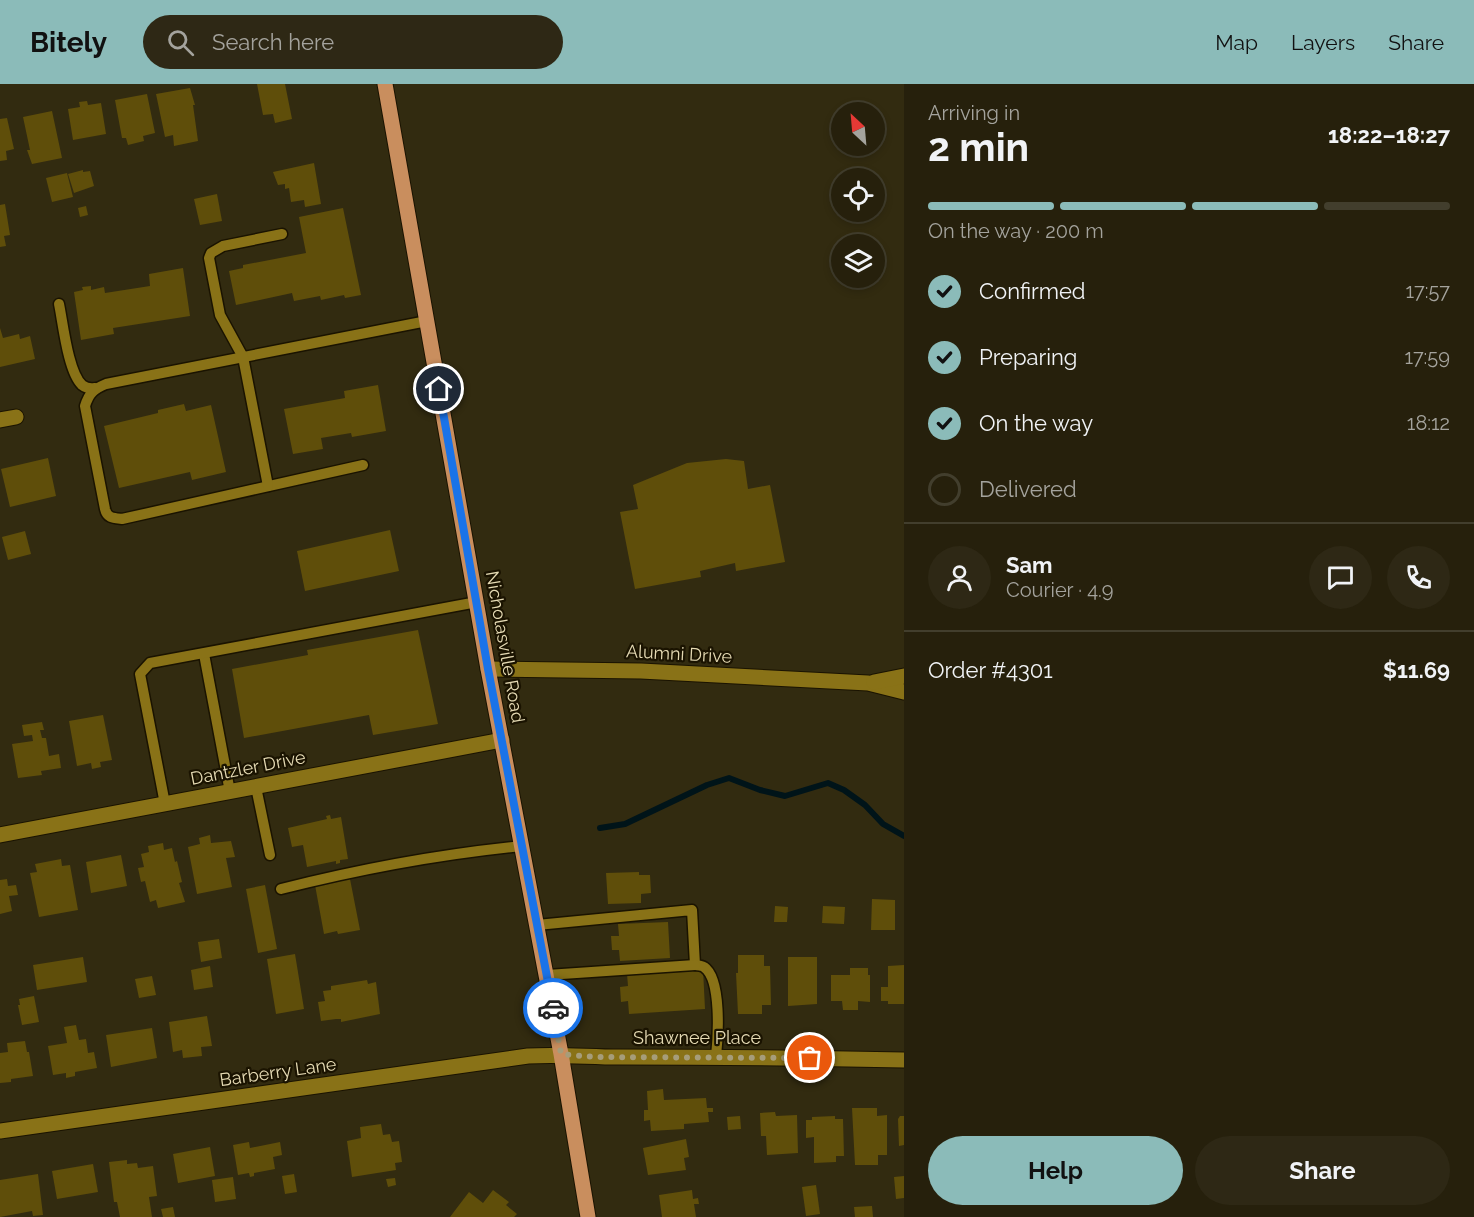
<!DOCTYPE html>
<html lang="en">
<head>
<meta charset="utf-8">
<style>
  body { margin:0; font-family:Raleway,sans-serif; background:#2e2815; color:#f1f3f6; height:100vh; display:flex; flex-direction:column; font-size:22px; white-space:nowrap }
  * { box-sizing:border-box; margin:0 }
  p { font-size:20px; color:#a4a39d }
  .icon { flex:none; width:33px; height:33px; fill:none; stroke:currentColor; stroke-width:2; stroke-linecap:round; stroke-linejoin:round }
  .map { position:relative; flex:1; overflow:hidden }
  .sheet { display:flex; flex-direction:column; background:#26200c; width:570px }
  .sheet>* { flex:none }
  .needle { width:39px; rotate:334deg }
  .tools { position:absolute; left:831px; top:18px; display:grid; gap:12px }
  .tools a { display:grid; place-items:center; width:54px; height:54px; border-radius:50%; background:#26200c; box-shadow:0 3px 9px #0003,0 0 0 2px #423e2d; font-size:30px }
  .pin { position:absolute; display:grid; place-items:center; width:51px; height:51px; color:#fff; margin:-26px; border:3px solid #fff; border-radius:50%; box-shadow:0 2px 6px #0007 }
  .courier { position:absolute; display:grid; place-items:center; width:60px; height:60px; margin:-30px; border:4px solid #1a73e8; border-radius:50%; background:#fff; color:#222; box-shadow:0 2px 8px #0007 }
  .head em { font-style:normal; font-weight:700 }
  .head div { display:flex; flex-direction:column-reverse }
  .head { display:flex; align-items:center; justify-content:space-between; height:102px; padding:0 24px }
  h1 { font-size:39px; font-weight:700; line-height:45px }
  .bar { display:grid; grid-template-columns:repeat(4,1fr); gap:9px 6px; align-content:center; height:72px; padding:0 24px }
  .bar i { height:8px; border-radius:4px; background:#423e2d }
  .bar .current { background:#8bbbb9 }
  .bar p { grid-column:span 4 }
  .line { display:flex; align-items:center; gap:15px; padding:0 24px; border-top:2px solid #423e2d }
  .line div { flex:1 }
  .round { display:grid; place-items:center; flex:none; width:63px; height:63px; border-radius:32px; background:#2e2815 }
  ol { padding:0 24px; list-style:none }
  li { display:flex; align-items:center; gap:18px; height:66px }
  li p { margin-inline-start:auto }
  li .icon { padding:6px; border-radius:50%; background:#8bbbb9; color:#111; stroke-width:4 }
  li:last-child { color:#a4a39d }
  li i { width:33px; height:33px; border:3px solid #423e2d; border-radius:50% }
  .button { display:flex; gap:12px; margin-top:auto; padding:12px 24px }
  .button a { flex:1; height:69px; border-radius:36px; background:#8bbbb9; color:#111; font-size:24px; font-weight:700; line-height:69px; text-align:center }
  .button a+a { background:#2e2815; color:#f1f3f6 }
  header { display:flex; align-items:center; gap:36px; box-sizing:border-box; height:84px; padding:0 30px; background:#8bbbb9; color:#111 }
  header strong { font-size:28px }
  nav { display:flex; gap:33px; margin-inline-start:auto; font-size:21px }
  .search { width:420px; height:54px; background:#2e2815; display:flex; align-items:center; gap:15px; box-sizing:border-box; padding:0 21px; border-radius:33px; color:#a4a39d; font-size:22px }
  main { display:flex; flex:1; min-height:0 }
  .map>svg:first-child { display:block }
</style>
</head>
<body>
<header>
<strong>Bitely</strong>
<div class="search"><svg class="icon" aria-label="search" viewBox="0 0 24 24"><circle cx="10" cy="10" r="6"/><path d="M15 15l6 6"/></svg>Search here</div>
<nav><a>Map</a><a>Layers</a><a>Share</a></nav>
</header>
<main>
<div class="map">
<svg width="904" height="1133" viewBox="0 0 904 1133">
  <rect width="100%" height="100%" fill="#322b10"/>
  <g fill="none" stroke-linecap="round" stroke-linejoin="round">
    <!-- stream -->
    <path stroke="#001419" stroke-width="6" d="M600,744L625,740L707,701L729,694L760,706L785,712L828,699L844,706L865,721L883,740L904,752"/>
  </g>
  <!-- building -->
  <g fill="#5f4e0a">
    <path d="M257,0H285L292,35L275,39L273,30L263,31Z"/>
    <path d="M190,4L195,21H193L198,57L174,62L173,51L165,53L156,10Z"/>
    <path d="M147,10L155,49L143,52L144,57L128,61L126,54H122L115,16Z"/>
    <path d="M87,17L88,21L101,19L106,50L73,56L68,25L80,23L79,18Z"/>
    <path d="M52,27L62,74L32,80L27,66H30L23,33Z"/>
    <path d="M7,34L14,65L6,67L7,76L0,77V35Z"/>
    <path d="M314,79L321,120L305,123L304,116L291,118L289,104L285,105V100L278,101L273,88Z"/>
    <path d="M83,86V88L90,87L94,102L74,109L68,90Z"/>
    <path d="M67,89L73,113L52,118L46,94Z"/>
    <path d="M217,110L222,137L200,141L194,115Z"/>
    <path d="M5,120L10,151L4,152L6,162L0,163V121Z"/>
    <path d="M86,122L88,131L80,133L78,124Z"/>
    <path d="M343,124L361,211L345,214L344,211L321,216L320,212L294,217L292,209L236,221L229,187L243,184V181L306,169L299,133Z"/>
    <path d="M183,184L190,232L113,244L114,250L81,256L74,208L83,206L82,203L91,202V206L104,203L105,209L150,202L149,190Z"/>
    <path d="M0,244L3,254L19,250L20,255L30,252L35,275L0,283Z"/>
    <path d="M378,301L386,347L352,353L351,349L321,354L323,365L293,370L284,325L345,314L344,307Z"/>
    <path d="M184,320L186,327L211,321L226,388L192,396L190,388L119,404L104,342L158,329V326Z"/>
    <path d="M48,374L56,412L10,423L1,385Z"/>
    <path d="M726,375L744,377L748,405L770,401L785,478L736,487L735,479L700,487L701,493L635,505L620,428L638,425L633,401L687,379Z"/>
    <path d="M390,446L399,487L305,507L297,467Z"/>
    <path d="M25,447L31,470L8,476L2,453Z"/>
    <path d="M418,546L438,640L373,651L369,631L244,654L232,585L308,571L307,566Z"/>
    <path d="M103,631L112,676L100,678L101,683L92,685L91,679L77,682L69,637Z"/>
    <path d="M42,638L44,646H40L42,654H46L49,672L59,670L61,684L41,687L42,691L18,694L12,660L33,657L32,651L24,652L22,641Z"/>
    <path d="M330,731L331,735L341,733L348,775L340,776V779L336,780V777L307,783L303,761L292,763L288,744L327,735L326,732Z"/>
    <path d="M210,751L211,759L231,757L235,773L226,774L232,803L197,810L188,763L200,760L199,754Z"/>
    <path d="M163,759L164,766L172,764L175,778L177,777L182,798L179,799L185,818L158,824L156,816L150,818L145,797L141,798L138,784L144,783L141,770L149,768L148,762Z"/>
    <path d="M121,771L127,802L91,809L86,778Z"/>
    <path d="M61,775L62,782L70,781L78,826L39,833L30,789L37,788L35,780Z"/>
    <path d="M639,788V791H650L651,809L641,810V819L608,820L606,789Z"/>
    <path d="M7,795L8,802L16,801L18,811L9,812L12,827L0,830V796Z"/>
    <path d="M350,795L360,846L338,850L337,847L324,850L315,801Z"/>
    <path d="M265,801L277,865L258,869L246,805Z"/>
    <path d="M872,815L895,816V846H871Z"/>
    <path d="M775,822L788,823L787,838H774Z"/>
    <path d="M823,822L845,823L844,840L822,839Z"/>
    <path d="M668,838L670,874L620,877L619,866H612L611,852H619L618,840Z"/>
    <path d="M219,855L222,874L201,878L198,858Z"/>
    <path d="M295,870L304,925L276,930L267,875Z"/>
    <path d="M738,871H764V882H770L771,921H762V930H738L736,889H738Z"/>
    <path d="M83,873L87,898L37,906L33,881Z"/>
    <path d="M788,873H817V920L788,922Z"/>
    <path d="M904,881V920H888V917H881V903H888V882Z"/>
    <path d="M210,882L213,903L194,906L191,886Z"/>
    <path d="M850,884H868V891H870V918L858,917V926H843L842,917H831V891H850Z"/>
    <path d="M703,885L705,925L629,930L628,917L621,918L620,903L628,902L627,890Z"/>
    <path d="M152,892L156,911L139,914L135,895Z"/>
    <path d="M367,896L368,900L376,898L380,930L341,938V935H336L321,937L318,918L325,917L323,907L331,906V902Z"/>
    <path d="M34,912L39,938L22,941L18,921H20L19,915Z"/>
    <path d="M207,932L212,962L201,963L202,972L183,974L182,966L173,968L169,938Z"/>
    <path d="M76,941L79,956L86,955L88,969L94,968L97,984L75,988V992L66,994V989L53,991L48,962L67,959L64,943Z"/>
    <path d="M152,944L157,974L111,983L106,951Z"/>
    <path d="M25,957L27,968H29L33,992L11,995V998L0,999V969L8,968L7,959Z"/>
    <path d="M663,1005L664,1016L706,1014L707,1024H713V1028H708L709,1038L684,1040V1045L651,1047L650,1036L644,1037V1026H648L647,1007Z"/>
    <path d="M852,1024H877V1032L887,1031V1071H878V1081H855Z"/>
    <path d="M775,1028L776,1032L797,1031L798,1069L767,1071L766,1052H761L760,1029Z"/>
    <path d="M740,1032L741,1045L728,1046L727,1033Z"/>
    <path d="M835,1032V1035H843L844,1072H836V1078L814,1079V1053L806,1054V1036H812V1033Z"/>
    <path d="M900,1032H904V1061L899,1062L898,1035Z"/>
    <path d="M381,1040L383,1051L390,1050L392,1058L399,1057L402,1078L395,1079L396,1086L352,1093L347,1057L361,1054L360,1043Z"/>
    <path d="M686,1055L689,1073L684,1074L686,1086L648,1091L643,1064Z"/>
    <path d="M249,1058L250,1064L280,1058L282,1071L273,1073L275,1085L254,1089V1092L250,1093L249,1089L238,1091L233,1061Z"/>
    <path d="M210,1063L215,1092L178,1099L173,1070Z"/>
    <path d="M127,1076V1080L137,1079L138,1084L153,1082L157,1112L149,1113L152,1133H120L117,1118H114L109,1078Z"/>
    <path d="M93,1080L98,1108L57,1115L52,1087Z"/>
    <path d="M38,1090L43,1131L33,1132L32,1127L0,1133V1096Z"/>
    <path d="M294,1090L297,1108L285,1110L282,1092Z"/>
    <path d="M904,1092V1114L896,1115L894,1093Z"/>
    <path d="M233,1093L236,1115L215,1118L212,1096Z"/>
    <path d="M395,1094L396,1101L388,1103L386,1095Z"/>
    <path d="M816,1101L820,1130L806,1132L802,1103Z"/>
    <path d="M493,1106L509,1118L506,1121L517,1130L514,1133H450L469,1108L483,1119Z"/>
    <path d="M692,1106L693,1115L698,1114L699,1120H694L696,1133H662L659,1111Z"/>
    <path d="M872,1122L873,1133H855L854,1123Z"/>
    <path d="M173,1123L175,1133H163L161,1125Z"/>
  </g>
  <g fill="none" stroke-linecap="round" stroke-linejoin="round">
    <defs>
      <g id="lane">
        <path d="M59,220C63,239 68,288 82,301C86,304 90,305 95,304"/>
        <path d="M363,381L122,435C113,434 107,434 105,425L85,322C89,309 94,305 106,300L427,237"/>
        <path d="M268,402L243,273L220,231L209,174L211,169L223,162L282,150"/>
        <path d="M204,570L230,708"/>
        <path d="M256,703L270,771"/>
        <path d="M165,720L140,590L150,579L477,518"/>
        <path d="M281,805C360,785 441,770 522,762"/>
        <path d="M537,841L692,826L695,881C697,881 703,882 704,883C722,895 718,954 716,973"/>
        <path d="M547,891L695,881"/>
      </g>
      <g id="street">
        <path d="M0,336L16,333"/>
        <path d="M0,751L502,656"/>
        <path d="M0,1047L528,972C559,970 589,973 619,973C714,973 809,974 904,976"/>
      </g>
      <g id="secondary">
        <path d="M488,585L641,587L868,599L904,608"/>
        <path d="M874,598L904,592"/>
      </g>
      <path id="primary" d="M385,0L488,585L561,970L588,1133"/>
    </defs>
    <!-- lane casing -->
    <use href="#lane" stroke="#1a1300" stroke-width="13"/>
    <!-- street casing -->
    <use href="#street" stroke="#1a1300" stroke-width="17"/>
    <!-- secondary casing -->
    <use href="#secondary" stroke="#1a1300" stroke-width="17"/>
    <!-- primary casing -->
    <use href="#primary" stroke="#1a1300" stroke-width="17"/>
    <!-- lane -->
    <use href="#lane" stroke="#897217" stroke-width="10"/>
    <!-- street -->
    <use href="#street" stroke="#897217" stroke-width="15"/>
    <!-- secondary -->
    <use href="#secondary" stroke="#897217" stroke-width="15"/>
    <!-- primary -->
    <use href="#primary" stroke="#c98e5e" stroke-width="15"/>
  </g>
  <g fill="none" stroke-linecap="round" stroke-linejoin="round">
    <!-- done -->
    <path stroke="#a69d7a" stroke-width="6" stroke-dasharray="0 10.8" d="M553,924L561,970L594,973L810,974"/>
    <!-- route -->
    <path stroke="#1a73e8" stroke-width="8" d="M439,305L488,585L553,924"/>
  </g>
  <g text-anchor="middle" stroke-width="4.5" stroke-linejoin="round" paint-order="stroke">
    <!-- street labels -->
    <g font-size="18" fill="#e5dab3" stroke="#1a1300">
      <text transform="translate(505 563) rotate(80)" y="6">Nicholasville Road</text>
      <text transform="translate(679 570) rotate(3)" y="6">Alumni Drive</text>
      <text transform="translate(248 684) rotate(-11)" y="6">Dantzler Drive</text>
      <text x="697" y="960">Shawnee Place</text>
      <text transform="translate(278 988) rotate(-8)" y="6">Barberry Lane</text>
    </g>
  </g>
</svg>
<div class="tools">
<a><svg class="needle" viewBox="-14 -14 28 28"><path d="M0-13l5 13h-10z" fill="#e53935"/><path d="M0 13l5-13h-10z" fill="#a4a39d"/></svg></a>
<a><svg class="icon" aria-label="locate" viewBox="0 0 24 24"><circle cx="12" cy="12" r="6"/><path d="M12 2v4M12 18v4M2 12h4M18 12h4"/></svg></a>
<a><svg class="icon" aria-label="layers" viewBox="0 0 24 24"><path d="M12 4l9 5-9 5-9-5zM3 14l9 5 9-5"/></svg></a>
</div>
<div class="pin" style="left:810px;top:974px;background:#ea580c"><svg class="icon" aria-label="bag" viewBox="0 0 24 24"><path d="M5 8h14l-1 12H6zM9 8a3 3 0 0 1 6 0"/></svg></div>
<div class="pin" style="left:439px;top:305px;background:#1f2937"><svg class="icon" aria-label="home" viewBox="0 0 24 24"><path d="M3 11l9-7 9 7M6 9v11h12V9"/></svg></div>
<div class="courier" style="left:553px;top:924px"><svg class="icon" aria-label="car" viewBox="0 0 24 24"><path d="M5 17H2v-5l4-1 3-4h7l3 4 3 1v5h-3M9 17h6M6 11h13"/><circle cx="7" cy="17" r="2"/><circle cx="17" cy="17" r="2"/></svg></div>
</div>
<section class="sheet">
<div class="head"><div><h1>2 min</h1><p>Arriving in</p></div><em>18:22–18:27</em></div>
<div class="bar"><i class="current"></i><i class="current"></i><i class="current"></i><i></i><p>On the way · 200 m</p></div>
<ol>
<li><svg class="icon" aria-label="check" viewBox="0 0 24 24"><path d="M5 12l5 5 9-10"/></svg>Confirmed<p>17:57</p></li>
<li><svg class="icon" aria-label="check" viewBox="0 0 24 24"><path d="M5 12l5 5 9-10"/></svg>Preparing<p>17:59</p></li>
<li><svg class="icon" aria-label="check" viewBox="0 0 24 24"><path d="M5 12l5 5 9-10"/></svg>On the way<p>18:12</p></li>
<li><i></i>Delivered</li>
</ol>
<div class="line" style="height:108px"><a class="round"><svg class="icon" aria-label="person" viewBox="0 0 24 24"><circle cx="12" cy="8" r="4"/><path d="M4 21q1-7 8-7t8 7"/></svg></a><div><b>Sam</b><p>Courier · 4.9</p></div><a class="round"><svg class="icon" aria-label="chat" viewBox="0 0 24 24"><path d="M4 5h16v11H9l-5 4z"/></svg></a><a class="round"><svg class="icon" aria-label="phone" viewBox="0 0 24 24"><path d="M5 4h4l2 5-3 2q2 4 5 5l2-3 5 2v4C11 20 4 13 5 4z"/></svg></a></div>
<div class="line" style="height:78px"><div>Order #4301</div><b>$11.69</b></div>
<div class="button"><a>Help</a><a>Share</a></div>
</section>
</main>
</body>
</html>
